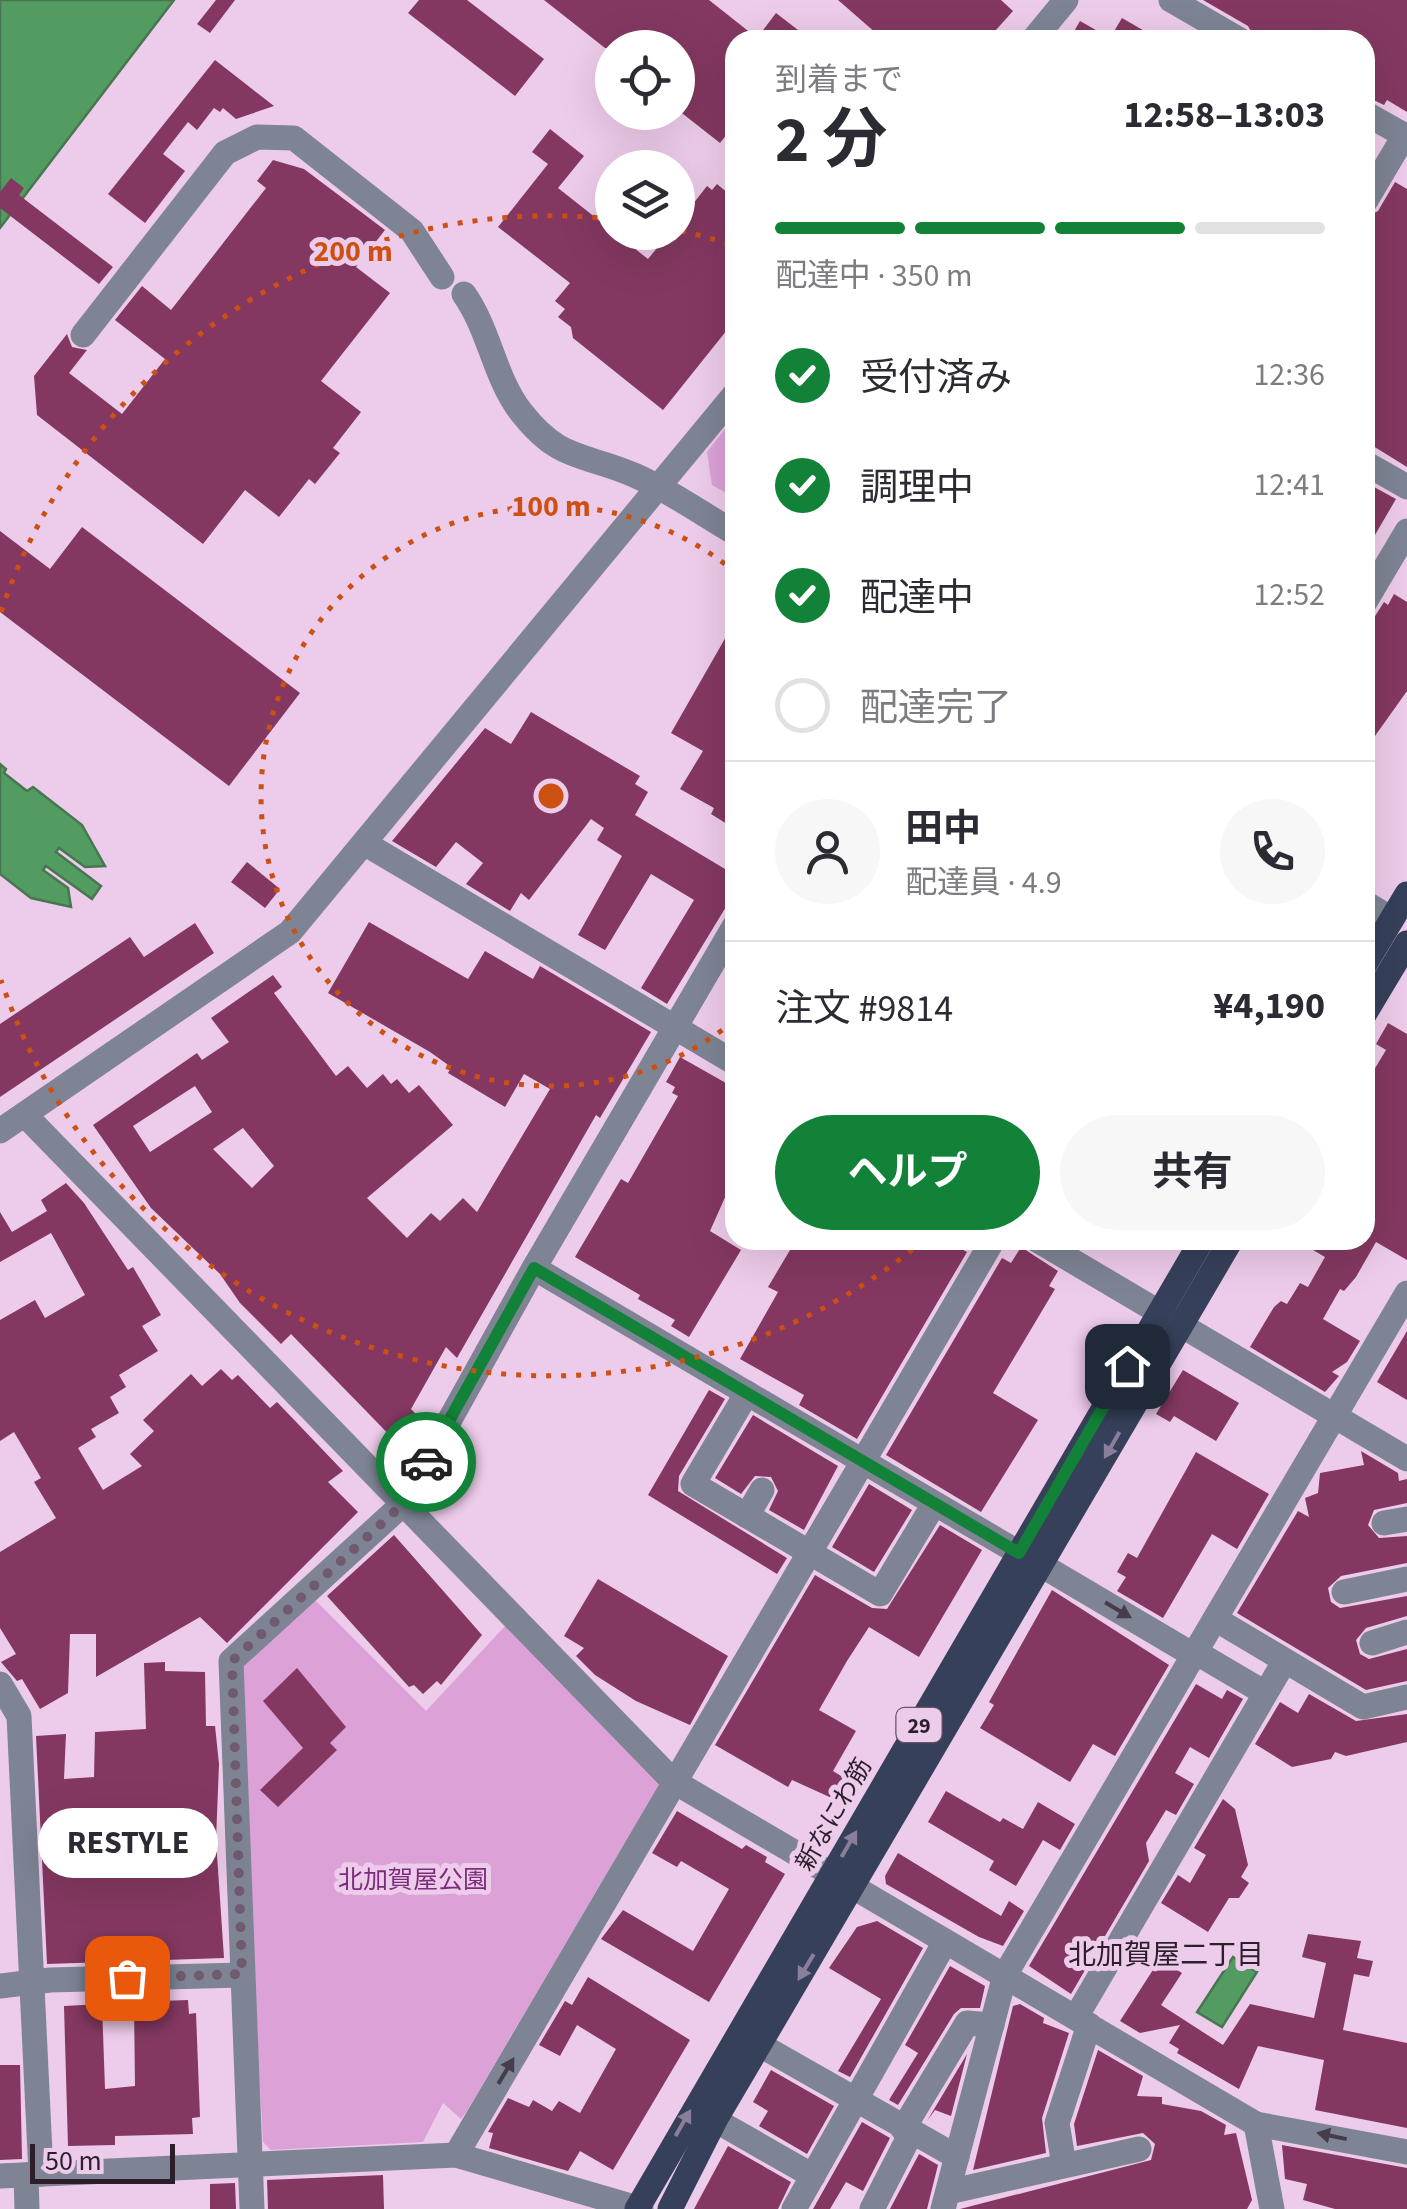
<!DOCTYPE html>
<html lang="ja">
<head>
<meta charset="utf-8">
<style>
  body { margin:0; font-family:"Source Sans 3","Noto Sans JP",sans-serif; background:#f7f7f7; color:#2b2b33; height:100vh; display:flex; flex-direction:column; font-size:38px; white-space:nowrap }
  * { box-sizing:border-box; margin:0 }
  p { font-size:32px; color:#7c7c81 }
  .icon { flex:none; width:55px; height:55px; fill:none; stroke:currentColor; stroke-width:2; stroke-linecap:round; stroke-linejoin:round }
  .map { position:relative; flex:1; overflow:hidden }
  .drawer { position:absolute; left:725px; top:30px; width:650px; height:1220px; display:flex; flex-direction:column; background:#fff; border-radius:30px; box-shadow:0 10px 40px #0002 }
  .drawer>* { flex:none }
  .fabs { position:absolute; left:595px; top:30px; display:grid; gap:20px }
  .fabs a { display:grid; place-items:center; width:100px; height:100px; border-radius:50%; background:#fff; box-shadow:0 10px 40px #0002; font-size:50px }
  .scale { position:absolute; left:30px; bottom:25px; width:145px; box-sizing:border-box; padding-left:10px; border:5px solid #2c1f2b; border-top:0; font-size:28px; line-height:35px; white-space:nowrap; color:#2c1f2b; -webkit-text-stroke:8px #edcbea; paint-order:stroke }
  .pin { position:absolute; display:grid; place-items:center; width:85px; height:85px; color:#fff; margin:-42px; border-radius:20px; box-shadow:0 5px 15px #0006 }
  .courier { position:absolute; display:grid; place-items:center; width:100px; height:100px; margin:-50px; border:8px solid #128239; border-radius:50%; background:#fff; color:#222; box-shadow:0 2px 12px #0007 }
  .bubble { position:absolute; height:70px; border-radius:35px; background:#fff; box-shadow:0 10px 40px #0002; font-size:32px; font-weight:700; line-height:70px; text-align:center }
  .summary em { font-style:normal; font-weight:700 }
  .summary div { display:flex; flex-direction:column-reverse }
  .summary { display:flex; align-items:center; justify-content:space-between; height:170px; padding:0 50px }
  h1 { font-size:65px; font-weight:700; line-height:75px }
  .bar { display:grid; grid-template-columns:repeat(4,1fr); gap:15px 10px; align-content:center; height:120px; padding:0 50px }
  .bar i { height:12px; border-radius:8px; background:#e1e1e2 }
  .bar .selected { background:#128239 }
  .bar p { grid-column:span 4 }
  .line { display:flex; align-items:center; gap:25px; padding:0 50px; border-top:2px solid #e1e1e2 }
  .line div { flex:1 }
  .round { display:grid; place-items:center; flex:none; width:105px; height:105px; border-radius:52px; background:#f7f7f7 }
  ol { padding:0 50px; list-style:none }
  li { display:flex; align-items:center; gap:30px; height:110px }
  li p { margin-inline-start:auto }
  li .icon { padding:10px; border-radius:50%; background:#128239; color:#fff; stroke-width:4 }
  li:last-child { color:#7c7c81 }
  li i { width:55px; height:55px; border:5px solid #e1e1e2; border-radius:50% }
  .cta { display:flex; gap:20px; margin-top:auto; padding:20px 50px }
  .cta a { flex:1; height:115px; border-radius:60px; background:#128239; color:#fff; font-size:40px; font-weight:700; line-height:115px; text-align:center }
  .cta a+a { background:#f7f7f7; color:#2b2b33 }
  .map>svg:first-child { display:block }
</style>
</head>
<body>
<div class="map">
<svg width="1407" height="2209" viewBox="0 0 1407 2209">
  <rect width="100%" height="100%" fill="#edcbea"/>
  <!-- green -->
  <g fill="#dca2d8">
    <path d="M735,416V498L712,485L707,452Z"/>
    <path d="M312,1597L426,1711L506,1625L661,1781L467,2111L461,2119L443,2103L423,2142L271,2150L263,2142L237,1663Z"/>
  </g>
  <!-- water -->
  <g fill="#529b61" stroke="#477651" stroke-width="2.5">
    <path d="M0,0H174L0,228Z"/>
    <path d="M0,764L6,769L4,773L27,791L33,787L82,825L105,866L85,867L59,848L56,852L101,886L92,899L46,866L43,870L68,888L71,907L31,898L0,874Z"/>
    <path d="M1233,1957L1257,1972L1222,2027L1197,2012Z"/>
  </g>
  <!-- building -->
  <g fill="#843861" fill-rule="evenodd">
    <path d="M216,0H235L210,33L197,24Z"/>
    <path d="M419,0H467L544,59L515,96L408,13Z"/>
    <path d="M544,0H709L757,38L776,13L811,40H735V124L720,143L678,110V48H605Z"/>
    <path d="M838,0H1001L1013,11L987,40H884Z"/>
    <path d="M1203,0H1407V112L1387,100L1384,105L1365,96V40H1256L1248,26Z"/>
    <path d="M1122,18L1160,40H1069L1080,21L1110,38Z"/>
    <path d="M215,60L274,106L236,119L223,108L220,112L214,108L197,130L188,122L163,154L185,171L145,223L108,194Z"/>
    <path d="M550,129L584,156L558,188L648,259L670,232H678V223L707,186L712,190L717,184L735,199V320L663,410L573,338L571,327L558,317L565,309L555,301L570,283L498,227L548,164L532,152Z"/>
    <path d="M273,160L304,169L385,230L356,267L390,293L321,381L361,412L333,448L340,453L315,484L309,479L279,517L245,490L203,544L37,415L34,376L67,334L72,347L87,350L69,373L122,414L165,359L115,320L142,286L171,310L266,188L257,181Z"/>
    <path d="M11,178L24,188L19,195L113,267L99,284L0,208V192Z"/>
    <path d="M1395,182L1407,189V467L1365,441V218L1378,211Z"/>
    <path d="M1365,482L1396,499L1365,552Z"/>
    <path d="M82,527L300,693L229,786L0,612V531L50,569Z"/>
    <path d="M1394,594L1407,602V691L1365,750V632L1384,602L1388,605Z"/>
    <path d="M735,621V829L711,814L714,808L680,789L703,751L671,733Z"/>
    <path d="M531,712L640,776L635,784L648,792L635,815L735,875V892L667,1004L641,988L694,900L651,874L605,950L578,935L622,856L597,840L604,828L591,819L529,900L521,893L510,911L466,884L483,863L456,842L436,867L392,841L485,728L511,744Z"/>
    <path d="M247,862L280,889L265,908L231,882Z"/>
    <path d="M369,922L468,979L485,951L533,979L540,966L651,1032L600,1118L596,1115L457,1358L446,1347L411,1409L425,1423L406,1452L291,1334L281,1344L240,1303L220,1274L151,1208L93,1125L197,1053L202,1060L229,1042L211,1018L273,975L282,987L274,993L336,1076L348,1066L367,1088L383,1074L391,1084L397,1079L409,1093L419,1085L453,1125L367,1198L407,1238L431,1213L440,1221L463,1198L477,1212L550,1089L524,1074L505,1107L448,1073L451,1067L430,1052L328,993ZM195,1086L212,1112L150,1152L133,1126ZM243,1128L274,1166L252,1188L213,1149Z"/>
    <path d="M195,923L214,953L0,1097V1024L130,937L144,957Z"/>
    <path d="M1388,1023L1407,1034V1260L1376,1242L1356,1277L1344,1291L1340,1289L1323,1319L1360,1341L1347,1362L1332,1372L1339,1376L1325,1392L1250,1347L1274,1307L1281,1301L1287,1304L1300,1283L1308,1287L1325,1257L1296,1240H1365V1085L1386,1050L1376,1044Z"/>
    <path d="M680,1057L733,1087L729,1094L735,1098V1175L710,1231L741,1250L689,1337L671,1326L675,1320L638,1299L640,1295L575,1257L621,1179L628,1183L678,1096L672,1093L675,1087L666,1082Z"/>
    <path d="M66,1183L84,1203L128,1270L133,1267L161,1315L142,1326L158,1351L119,1375L126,1387L110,1397L119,1413L91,1429L96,1437L78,1448L103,1490L142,1466L130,1454L154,1431L143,1420L191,1374L202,1386L221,1369L232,1380L238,1375L270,1408L277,1402L343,1471L328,1482L358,1512L227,1643L200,1617L96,1677V1634H70L68,1693L40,1709L22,1679L17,1681L1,1662L16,1654L0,1628V1552L56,1518L34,1482L41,1478L14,1432L0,1441V1320L35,1300L45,1318L85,1295L51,1233L0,1262V1212L12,1232L47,1211L41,1200Z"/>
    <path d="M796,1240H945L967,1252L857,1439L799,1405L804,1395L740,1359L778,1292L768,1287Z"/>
    <path d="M1021,1247L1058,1271L1049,1286L1055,1289L993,1393L1038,1420L981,1512L886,1455L1002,1258L1011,1263Z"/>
    <path d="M1407,1331V1400L1377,1382Z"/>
    <path d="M1183,1370L1239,1403L1216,1441L1174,1416L1170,1422L1156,1414Z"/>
    <path d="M709,1390L725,1399L679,1476L678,1491L787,1558L777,1574L648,1495Z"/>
    <path d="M753,1415L838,1466L804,1530L769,1510L778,1491L771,1477L755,1476L741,1494L715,1478Z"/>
    <path d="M1361,1451L1398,1473L1399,1481L1407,1479V1503L1374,1510L1368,1525L1379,1538L1407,1536V1563L1341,1576L1328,1588L1331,1602L1340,1608L1407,1596V1616L1366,1628L1356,1640L1360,1654L1369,1659L1407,1649V1681L1366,1690L1237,1613L1298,1511L1309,1517L1305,1498L1318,1493L1320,1473L1364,1465Z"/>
    <path d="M1196,1452L1269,1494L1237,1549L1212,1534L1163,1618L1117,1591L1126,1577L1117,1572L1128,1553L1137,1558Z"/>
    <path d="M869,1484L912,1510L874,1572L832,1547Z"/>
    <path d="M940,1525L982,1550L919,1657L869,1627L847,1661L819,1710L856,1731L833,1771L846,1779L834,1799L792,1780L788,1787L715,1745L815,1575L872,1608L887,1609Z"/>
    <path d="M394,1535L482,1635L441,1685L437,1681L423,1694L414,1685L409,1687L327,1596Z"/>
    <path d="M598,1579L728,1656L690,1725L636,1701L595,1675L576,1656L584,1648L564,1636Z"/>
    <path d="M1052,1590L1169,1665L1115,1756L1093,1744L1070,1782L980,1728L994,1705L989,1702Z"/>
    <path d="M165,1662V1671L205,1672L206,1726H215L219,1764L216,1840L224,1958L47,1964L36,1736L66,1734L64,1779L94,1777L95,1732L146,1729L144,1663Z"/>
    <path d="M297,1668L346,1727L330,1743L337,1750L278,1807L260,1790L303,1748L263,1701Z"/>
    <path d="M1196,1684L1222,1699L1227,1690L1243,1699L1209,1758L1190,1747L1175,1773L1194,1784L1176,1815L1166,1810L1146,1843L1149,1861L1071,1994L1029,1966Z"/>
    <path d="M1309,1694L1356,1721L1407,1714V1742L1346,1756L1335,1752L1331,1759L1292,1767L1255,1744L1280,1702L1298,1713Z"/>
    <path d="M946,1791L1000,1822L1003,1818L1023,1829L1038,1802L1075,1824L1060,1850L1043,1840L1016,1886L989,1870L994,1861L928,1822Z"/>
    <path d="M1223,1799L1235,1809L1248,1865L1241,1877L1249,1883L1239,1898H1229L1208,1932L1161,1903L1178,1875L1190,1883L1206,1855L1194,1848Z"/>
    <path d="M677,1811L742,1849L746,1845L767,1857L765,1862L785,1874L709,2002L601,1939L623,1910L693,1951L729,1889L681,1861L677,1867L652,1853Z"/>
    <path d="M898,1853L1001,1916L1009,1901L1024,1911L1003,1946L979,1937L886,1884L885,1876Z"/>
    <path d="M877,1921L923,1948L850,2077L838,2071L881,1999L829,1968L857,1927Z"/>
    <path d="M1308,1934L1361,1941L1357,1958L1373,1961L1369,1977L1354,1974L1343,2030L1407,2043V2128L1315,2110L1324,2060L1258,2046L1239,2089L1177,2053L1179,2049L1169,2043L1180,2025L1140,2033L1120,2021L1160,1959L1182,1973L1161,2005L1223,2045L1250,2004L1314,2018L1326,1963L1302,1957Z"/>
    <path d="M950,1966L985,1986L980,2008H961L954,2014L898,2105L889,2100L918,2053L905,2045Z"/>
    <path d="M588,1977L690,2040L613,2170L580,2151L568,2171L489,2148L493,2133L488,2132L508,2098L529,2107L533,2100L552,2111L559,2101L580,2113L616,2049L577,2025L560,2056L539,2045L565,2001L572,2005Z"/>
    <path d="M188,2000L189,2014L196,2013L200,2117L192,2118L193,2134L115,2136V2145L68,2146L64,2006L102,2004L105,2089L135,2086L134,2002Z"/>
    <path d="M1020,2004L1044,2018L1043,2023L1069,2033L1042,2118L1046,2153L973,2170L1013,2006Z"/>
    <path d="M1098,2050L1143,2076L1137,2096L1162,2097V2104L1201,2111L1226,2125L1224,2135L1236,2133L1252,2200L1247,2209H960L1151,2160L1155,2144L1143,2133L1077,2146L1074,2124Z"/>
    <path d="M967,2054L951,2116L935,2110L927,2121Z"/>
    <path d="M0,2065H20L22,2159L0,2160Z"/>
    <path d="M771,2070L834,2106L807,2154L759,2126L768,2111L753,2102Z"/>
    <path d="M862,2122L890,2138L863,2191L846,2182L830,2209H813Z"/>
    <path d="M1282,2145L1407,2168V2209H1335L1303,2200L1307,2184L1285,2179Z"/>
    <path d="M728,2146L791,2182L778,2209H694Z"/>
    <path d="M919,2154L938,2165L927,2209H890Z"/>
    <path d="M383,2175L384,2209H268L267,2180Z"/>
    <path d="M235,2183L236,2209H210V2184Z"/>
  </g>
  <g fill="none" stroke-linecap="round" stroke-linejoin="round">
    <!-- minor -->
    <g stroke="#7e8494" stroke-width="25">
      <path d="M1171,0L1240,40"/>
      <path d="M1033,40L1066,0"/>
      <path d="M1365,113L1407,137"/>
      <path d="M1365,202L1404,136"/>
      <path d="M464,294C490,331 494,377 521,412C560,462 583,453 634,475C669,490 702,514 735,533"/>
      <path d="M83,335L225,153L257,137L294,138L412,231L442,277"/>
      <path d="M1365,463L1407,487"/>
      <path d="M1365,602L1407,531"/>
      <path d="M364,843L735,1063"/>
      <path d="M1365,903L1392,919"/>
      <path d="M25,1115L673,1781L1256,2124L1272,2209"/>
      <path d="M0,1131L290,932L735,394"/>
      <path d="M1037,1240L1407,1459"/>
      <path d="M534,1268L1019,1553"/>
      <path d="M747,1393L693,1484L880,1594L934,1504"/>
      <path d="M747,1516L762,1490"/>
      <path d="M1384,1523L1407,1519"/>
      <path d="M1041,1565L1195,1656"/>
      <path d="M1344,1592L1407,1579"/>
      <path d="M1217,1620L1363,1707L1407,1697"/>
      <path d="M1372,1643L1407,1632"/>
      <path d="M1197,1653L1265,1693"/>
      <path d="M0,1684L19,1716L41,2174"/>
      <path d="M0,1986L50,1980L242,1975"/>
      <path d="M1076,2017L1284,1662"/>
      <path d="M760,2045L957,2157"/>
      <path d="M715,2120L813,2176"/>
      <path d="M1256,2124L1407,2152"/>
      <path d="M903,2129L967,2023L992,2025"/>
      <path d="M456,2155L993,1240"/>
      <path d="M1064,2165L1057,2123L1089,2025"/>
      <path d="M26,2175L27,2209"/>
      <path d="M0,2176L456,2155L641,2209"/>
      <path d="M948,2192L1139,2149"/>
      <path d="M252,2209L231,1661L403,1504L534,1268L735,925"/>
      <path d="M794,2209L945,1942"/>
      <path d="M872,2209L911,2133"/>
      <path d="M943,2209L1005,1975L1407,1293"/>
    </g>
    <!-- major -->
    <g stroke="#37405b" stroke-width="25">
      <path d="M1365,964L1407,894"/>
      <path d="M1365,1013L1407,943"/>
      <path d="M637,2209L1202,1240"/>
      <path d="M670,2209L715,2120L1231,1240"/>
    </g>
  </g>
  <!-- one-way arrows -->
  <defs><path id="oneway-solid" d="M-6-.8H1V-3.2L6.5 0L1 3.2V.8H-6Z" transform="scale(2.5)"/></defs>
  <g fill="#897f9b">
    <use href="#oneway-solid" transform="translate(1112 1445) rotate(120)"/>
    <use href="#oneway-solid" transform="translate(849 1844) rotate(-60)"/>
    <use href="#oneway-solid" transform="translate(806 1967) rotate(121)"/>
    <use href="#oneway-solid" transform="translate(683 2123) rotate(-60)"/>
  </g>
  <g fill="#453d4a">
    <use href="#oneway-solid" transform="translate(1118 1610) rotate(31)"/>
    <use href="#oneway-solid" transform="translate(506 2071) rotate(-59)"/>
    <use href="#oneway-solid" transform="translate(1332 2136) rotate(-168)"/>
  </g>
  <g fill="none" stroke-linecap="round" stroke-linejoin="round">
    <!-- done -->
    <path stroke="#705b6e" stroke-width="10" stroke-dasharray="0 18" d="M127,1978L242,1974L232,1661L403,1504L426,1462"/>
    <!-- route -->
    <path stroke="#128239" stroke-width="12" d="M426,1462L534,1268L1019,1553L1127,1366"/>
  </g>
  <!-- distance rings -->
  <g fill="none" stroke="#cc5011" stroke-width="5" stroke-dasharray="5 10">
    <path d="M734 1021A290 290 0 1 1 734 571"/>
    <path d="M924 1240A580 580 0 0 1 1 980M1 612A580 580 0 0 1 612 219M681 231A580 580 0 0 1 730 244"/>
  </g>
  <g text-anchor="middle" stroke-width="10" stroke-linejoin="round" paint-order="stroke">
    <!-- shield labels -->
    <rect fill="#edcbea" stroke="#665364" stroke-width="2.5" x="896.5" y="1708" width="45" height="34" rx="8"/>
    <g font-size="22" font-weight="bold" fill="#2c1f2b">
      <text x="919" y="1733">29</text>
    </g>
    <!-- street labels -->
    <g font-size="25" fill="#2c1f2b" stroke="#edcbea">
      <text transform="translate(833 1814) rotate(-60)" y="9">新なにわ筋</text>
    </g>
    <!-- park labels -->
    <g font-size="25" fill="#7b2d79" stroke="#edcbea">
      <text x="413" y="1888">北加賀屋公園</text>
    </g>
    <!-- neighbourhood labels -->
    <g font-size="28" fill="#2c1f2b" stroke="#edcbea">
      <text x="1166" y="1964">北加賀屋二丁目</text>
    </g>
  </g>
  <circle cx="551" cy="796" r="15" fill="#cc5011" stroke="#edcbea" stroke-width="5"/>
  <g font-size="30" text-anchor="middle" font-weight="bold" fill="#cc5011" stroke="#edcbea" stroke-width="10" stroke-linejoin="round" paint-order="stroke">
    <text x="353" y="261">200 m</text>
    <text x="551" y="516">100 m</text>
  </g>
</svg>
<div class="fabs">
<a><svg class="icon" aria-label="locate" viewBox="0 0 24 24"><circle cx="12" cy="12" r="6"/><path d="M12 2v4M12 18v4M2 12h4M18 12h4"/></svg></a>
<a><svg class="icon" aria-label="layers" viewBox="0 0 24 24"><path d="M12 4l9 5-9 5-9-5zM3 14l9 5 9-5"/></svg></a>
</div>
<div class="scale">50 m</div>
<div class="pin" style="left:127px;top:1978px;background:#ea580c"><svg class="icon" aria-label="bag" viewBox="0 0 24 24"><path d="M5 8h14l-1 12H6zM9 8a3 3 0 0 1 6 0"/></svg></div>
<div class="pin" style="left:1127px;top:1366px;background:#1f2937"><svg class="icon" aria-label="home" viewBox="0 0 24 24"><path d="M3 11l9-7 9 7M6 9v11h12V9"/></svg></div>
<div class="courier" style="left:426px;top:1462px"><svg class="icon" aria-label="car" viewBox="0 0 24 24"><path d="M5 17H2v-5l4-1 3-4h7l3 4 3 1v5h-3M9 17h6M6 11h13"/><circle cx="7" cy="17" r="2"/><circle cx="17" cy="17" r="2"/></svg></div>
<div class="bubble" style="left:38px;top:1808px;width:180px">RESTYLE</div>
<section class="drawer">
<div class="summary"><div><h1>2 分</h1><p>到着まで</p></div><em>12:58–13:03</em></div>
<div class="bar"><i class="selected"></i><i class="selected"></i><i class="selected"></i><i></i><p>配達中 · 350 m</p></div>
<ol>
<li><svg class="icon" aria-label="check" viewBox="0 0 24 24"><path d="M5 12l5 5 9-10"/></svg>受付済み<p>12:36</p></li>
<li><svg class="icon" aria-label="check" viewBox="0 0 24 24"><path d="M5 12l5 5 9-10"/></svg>調理中<p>12:41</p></li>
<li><svg class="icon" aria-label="check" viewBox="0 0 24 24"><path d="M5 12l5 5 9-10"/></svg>配達中<p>12:52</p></li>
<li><i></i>配達完了</li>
</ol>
<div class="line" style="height:180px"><a class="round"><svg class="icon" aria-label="person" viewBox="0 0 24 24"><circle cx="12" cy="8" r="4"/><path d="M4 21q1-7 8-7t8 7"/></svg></a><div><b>田中</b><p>配達員 · 4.9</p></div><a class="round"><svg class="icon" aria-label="phone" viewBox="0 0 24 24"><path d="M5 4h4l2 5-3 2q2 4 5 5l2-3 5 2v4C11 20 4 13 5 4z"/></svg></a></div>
<div class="line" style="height:130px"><div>注文 #9814</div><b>¥4,190</b></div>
<div class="cta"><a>ヘルプ</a><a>共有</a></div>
</section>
</div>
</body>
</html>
